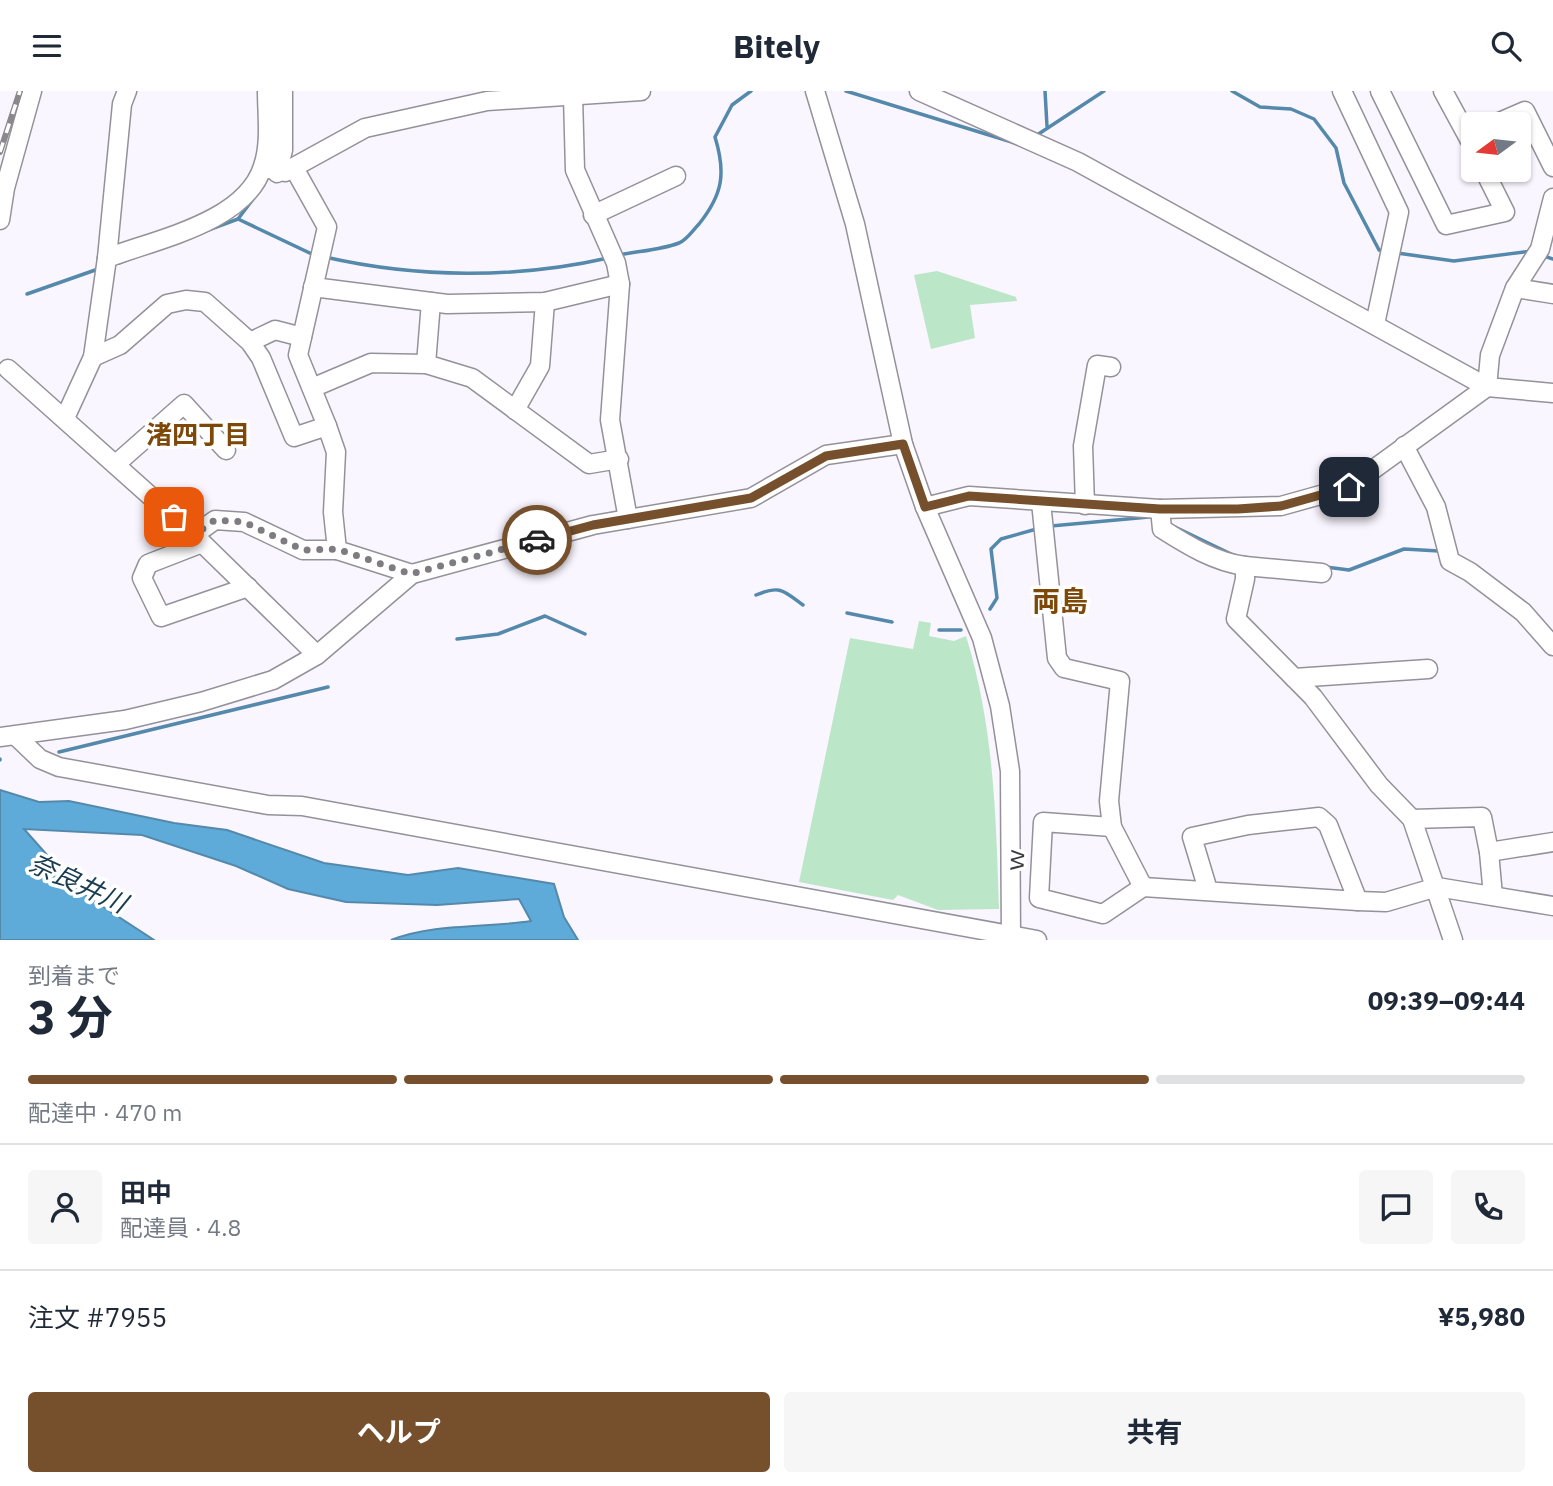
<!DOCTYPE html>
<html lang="ja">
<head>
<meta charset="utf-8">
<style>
  body { margin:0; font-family:"IBM Plex Sans","Noto Sans JP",sans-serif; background:#f6f6f7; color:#1f2937; height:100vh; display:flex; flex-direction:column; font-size:26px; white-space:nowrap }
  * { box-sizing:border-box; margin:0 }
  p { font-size:23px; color:#747a83 }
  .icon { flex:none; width:38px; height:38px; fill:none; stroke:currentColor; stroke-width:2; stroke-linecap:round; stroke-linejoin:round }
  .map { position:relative; height:849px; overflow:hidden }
  .drawer { display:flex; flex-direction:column; background:#fff; flex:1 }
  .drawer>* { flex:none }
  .needle { width:46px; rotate:255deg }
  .buttons { position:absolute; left:1461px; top:21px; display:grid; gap:14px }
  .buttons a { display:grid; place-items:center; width:70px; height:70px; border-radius:7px; background:#fff; box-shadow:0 2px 5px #0004; font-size:35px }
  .pin { position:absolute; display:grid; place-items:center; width:60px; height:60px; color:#fff; margin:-30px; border-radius:14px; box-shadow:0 4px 10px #0006 }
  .courier { position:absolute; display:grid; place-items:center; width:70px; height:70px; margin:-35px; border:5px solid #76502c; border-radius:50%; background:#fff; color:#222; box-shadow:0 2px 9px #0007 }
  .summary em { font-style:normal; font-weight:700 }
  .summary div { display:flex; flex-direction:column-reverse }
  .summary { display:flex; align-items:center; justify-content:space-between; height:119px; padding:0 28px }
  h1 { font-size:46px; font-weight:700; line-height:52px }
  .bar { display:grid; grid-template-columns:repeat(4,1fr); gap:10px 7px; align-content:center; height:84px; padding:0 28px }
  .bar i { height:9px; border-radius:5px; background:#e0e1e3 }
  .bar .on { background:#76502c }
  .bar p { grid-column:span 4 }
  .line { display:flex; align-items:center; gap:18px; padding:0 28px; border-top:2px solid #e0e1e3 }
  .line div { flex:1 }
  .round { display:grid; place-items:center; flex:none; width:74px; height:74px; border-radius:7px; background:#f6f6f7 }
  .button { display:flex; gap:14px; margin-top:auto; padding:14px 28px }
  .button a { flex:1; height:80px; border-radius:7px; background:#76502c; color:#fff; font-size:28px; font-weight:700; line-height:80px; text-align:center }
  .button a+a { background:#f6f6f7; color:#1f2937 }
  header { display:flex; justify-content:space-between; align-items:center; height:91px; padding:0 28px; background:#fff; font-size:32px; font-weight:700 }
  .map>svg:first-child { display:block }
</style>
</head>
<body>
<header><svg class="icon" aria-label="menu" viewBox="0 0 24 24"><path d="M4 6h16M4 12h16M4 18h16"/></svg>Bitely<svg class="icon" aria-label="search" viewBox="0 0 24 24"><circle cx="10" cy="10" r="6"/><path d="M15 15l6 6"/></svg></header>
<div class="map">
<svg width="1553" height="849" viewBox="0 0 1553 849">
  <rect width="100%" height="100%" fill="#faf6ff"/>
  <!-- green -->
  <g fill="#bbe6c7">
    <path d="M937,180L1016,206L1017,210L970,214L975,247L931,258L914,184Z"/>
    <path d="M919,530L931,532L929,545L954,550L966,545C994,635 996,725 999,818L938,819L898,804L893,809L799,791L850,547L913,558Z"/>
  </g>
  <!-- water -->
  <path fill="#5eabda" stroke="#5489ab" stroke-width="2" d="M0,699L39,711L69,710L174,732L227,739L324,772L408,784L458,777L554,793L564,826L578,849H391C435,832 486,837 531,830L519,808L437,814L346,811L288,798L236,775L142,744L24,738L79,800L154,849H0Z"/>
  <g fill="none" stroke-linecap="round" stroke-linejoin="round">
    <!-- stream -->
    <g stroke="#5489ab" stroke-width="3.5">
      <path d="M846,0L1015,52"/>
      <path d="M1045,0L1047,35"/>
      <path d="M1232,0L1260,16L1291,18L1314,28L1336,57L1344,92L1379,159L1386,160"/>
      <path d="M1037,44L1104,0"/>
      <path d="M238,128L314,164"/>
      <path d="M1397,162L1454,170L1531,160"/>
      <path d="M619,164C638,160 661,159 679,152C687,149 693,139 699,133C723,103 726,82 715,46L732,14L751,0"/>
      <path d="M1541,164L1553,168"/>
      <path d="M325,166C417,187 516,188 608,167"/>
      <path d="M119,172L238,128L262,96"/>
      <path d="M27,203L101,177"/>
      <path d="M1051,435L1149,426"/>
      <path d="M1175,436L1231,463"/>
      <path d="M1326,476L1349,479L1404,458L1439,460"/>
      <path d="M756,504C780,494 783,499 803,514"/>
      <path d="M990,518L997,507L991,458L1001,448L1040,437"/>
      <path d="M847,522L892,531"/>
      <path d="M939,539H961"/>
      <path d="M457,548L498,543L545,525L585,543"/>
      <path d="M59,661L328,596"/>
      <path d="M0,669V668"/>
    </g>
    <defs>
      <g id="minor">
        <path d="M815,0L855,133L903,353L925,416L982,547L1000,615L1010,680L1011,849"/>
        <path d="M919,0L1078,71L1487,296L1553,302"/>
        <path d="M1342,0L1399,121L1375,233"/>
        <path d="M1380,0L1446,134L1505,121L1484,79"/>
        <path d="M1443,0L1474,57"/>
        <path d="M573,5L575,79L616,172L620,193L610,329L628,428"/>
        <path d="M1495,33L1525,20L1553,76"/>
        <path d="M263,77L285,81L365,37L487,10L641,0"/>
        <path d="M294,77L327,136L298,264L327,335"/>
        <path d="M277,82L283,59V0"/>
        <path d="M593,124L676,85"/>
        <path d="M0,129L5,97L32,0"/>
        <path d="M107,167C157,148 246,131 263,75C271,52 267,24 267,0"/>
        <path d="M313,196L447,213L545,211L620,193"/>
        <path d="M1515,197L1553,203"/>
        <path d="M250,251L275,239L302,246"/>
        <path d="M93,266L120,254L167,213L186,209L205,211L250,251L261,267L294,346L327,335L336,361L333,421L337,459L412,483"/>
        <path d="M426,273L431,211"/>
        <path d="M8,278L194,444L317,564"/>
        <path d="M312,297L371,272L426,273L472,287L589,373L619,368"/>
        <path d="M515,319L540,275L545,211"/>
        <path d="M65,327L93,266L107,167L122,13L127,0"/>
        <path d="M1404,355L1436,416L1450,470L1470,481L1523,521L1553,555"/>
        <path d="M116,373L184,313L226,359"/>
        <path d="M1041,411L1057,567L1064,577L1120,590L1109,710L1112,736L1143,796"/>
        <path d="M1085,414L1083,355L1097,274L1111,276"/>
        <path d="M925,416L969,405L1160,418L1281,415L1349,396L1487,296L1490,264L1515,197L1540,158L1553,107"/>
        <path d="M1160,418L1162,438C1187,454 1215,471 1245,475V488L1236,528L1313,606L1379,694L1412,728L1453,849"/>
        <path d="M194,444L215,429L244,431L303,459H337"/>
        <path d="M202,452L148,473L142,487L161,526L248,496"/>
        <path d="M1245,475L1322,482"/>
        <path d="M1294,587L1428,578"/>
        <path d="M0,646L125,629L201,611L273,589L317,564L412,483L593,434L751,407L826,364L903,353"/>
        <path d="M17,646L40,668L59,676L268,714L302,715L1037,849"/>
        <path d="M1412,728L1482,726L1489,761L1553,751"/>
        <path d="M1112,736L1043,731L1039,807L1103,823L1143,796"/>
        <path d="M1489,761L1493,805"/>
        <path d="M1143,796L1358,810L1328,734L1319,726L1248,734L1192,746L1208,799"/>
        <path d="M1358,810L1386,811L1437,796L1553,815"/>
      </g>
    </defs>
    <!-- minor casing -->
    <use href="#minor" stroke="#959199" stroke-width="21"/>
    <!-- minor -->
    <use href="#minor" stroke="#fff" stroke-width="18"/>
    <defs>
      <path id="rail" d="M0,61L20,0"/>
    </defs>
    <!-- rail casing -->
    <use href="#rail" stroke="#8a888d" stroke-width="6"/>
    <!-- rail -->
    <use href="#rail" stroke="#fff" stroke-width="3.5" stroke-dasharray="10" stroke-linecap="butt"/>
  </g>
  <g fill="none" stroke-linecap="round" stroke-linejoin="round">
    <!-- done -->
    <path stroke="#7e7c81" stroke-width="7" stroke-dasharray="0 12.6" d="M174,426L194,444L215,429L244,431L303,459L337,458L411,483L537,449"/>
    <!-- route -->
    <path stroke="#76502c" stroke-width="9" d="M537,449L593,434L751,407L826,365L903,353L925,416L969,405L1160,418H1238L1281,415L1349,396"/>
  </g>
  <g text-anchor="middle" stroke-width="7" stroke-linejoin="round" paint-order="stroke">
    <!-- street labels -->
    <g font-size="24" fill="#3b3a3d" stroke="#fff">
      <text transform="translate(1016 769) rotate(-87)" y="8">ｗ</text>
    </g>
    <!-- neighbourhood labels -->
    <g font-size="26" font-weight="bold" fill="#7d4808" stroke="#fff">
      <text x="198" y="353">渚四丁目</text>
    </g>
    <!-- water labels -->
    <g font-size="26" font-style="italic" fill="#1a3c50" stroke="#fff">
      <text transform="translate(78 792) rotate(25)" y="9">奈良井川</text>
    </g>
    <!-- quarter labels -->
    <g font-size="28" font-weight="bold" fill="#7d4808" stroke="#fff">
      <text x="1060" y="520">両島</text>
    </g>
  </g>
</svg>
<div class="buttons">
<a><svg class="needle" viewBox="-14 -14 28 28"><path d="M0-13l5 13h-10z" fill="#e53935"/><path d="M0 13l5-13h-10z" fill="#747a83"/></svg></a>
</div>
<div class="pin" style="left:174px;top:426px;background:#ea580c"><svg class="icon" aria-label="bag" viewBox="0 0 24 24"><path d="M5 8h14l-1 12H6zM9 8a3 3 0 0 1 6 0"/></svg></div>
<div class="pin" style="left:1349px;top:396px;background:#1f2937"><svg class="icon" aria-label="home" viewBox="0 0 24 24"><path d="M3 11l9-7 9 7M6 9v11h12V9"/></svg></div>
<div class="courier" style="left:537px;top:449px"><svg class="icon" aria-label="car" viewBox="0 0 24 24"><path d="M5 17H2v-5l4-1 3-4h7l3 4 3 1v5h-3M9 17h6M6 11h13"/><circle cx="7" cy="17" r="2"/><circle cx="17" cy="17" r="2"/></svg></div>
</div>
<section class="drawer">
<div class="summary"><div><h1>3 分</h1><p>到着まで</p></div><em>09:39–09:44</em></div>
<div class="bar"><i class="on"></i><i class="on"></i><i class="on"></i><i></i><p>配達中 · 470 m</p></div>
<div class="line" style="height:126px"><a class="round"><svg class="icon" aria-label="person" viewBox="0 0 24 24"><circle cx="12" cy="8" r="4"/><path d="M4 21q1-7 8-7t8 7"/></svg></a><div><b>田中</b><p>配達員 · 4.8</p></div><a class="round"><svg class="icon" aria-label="chat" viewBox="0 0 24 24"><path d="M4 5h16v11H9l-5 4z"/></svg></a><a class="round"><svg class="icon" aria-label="phone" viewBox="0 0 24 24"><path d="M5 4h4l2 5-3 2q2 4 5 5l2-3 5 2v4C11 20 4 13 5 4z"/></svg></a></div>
<div class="line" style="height:91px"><div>注文 #7955</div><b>¥5,980</b></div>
<div class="button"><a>ヘルプ</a><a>共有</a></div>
</section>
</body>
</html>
